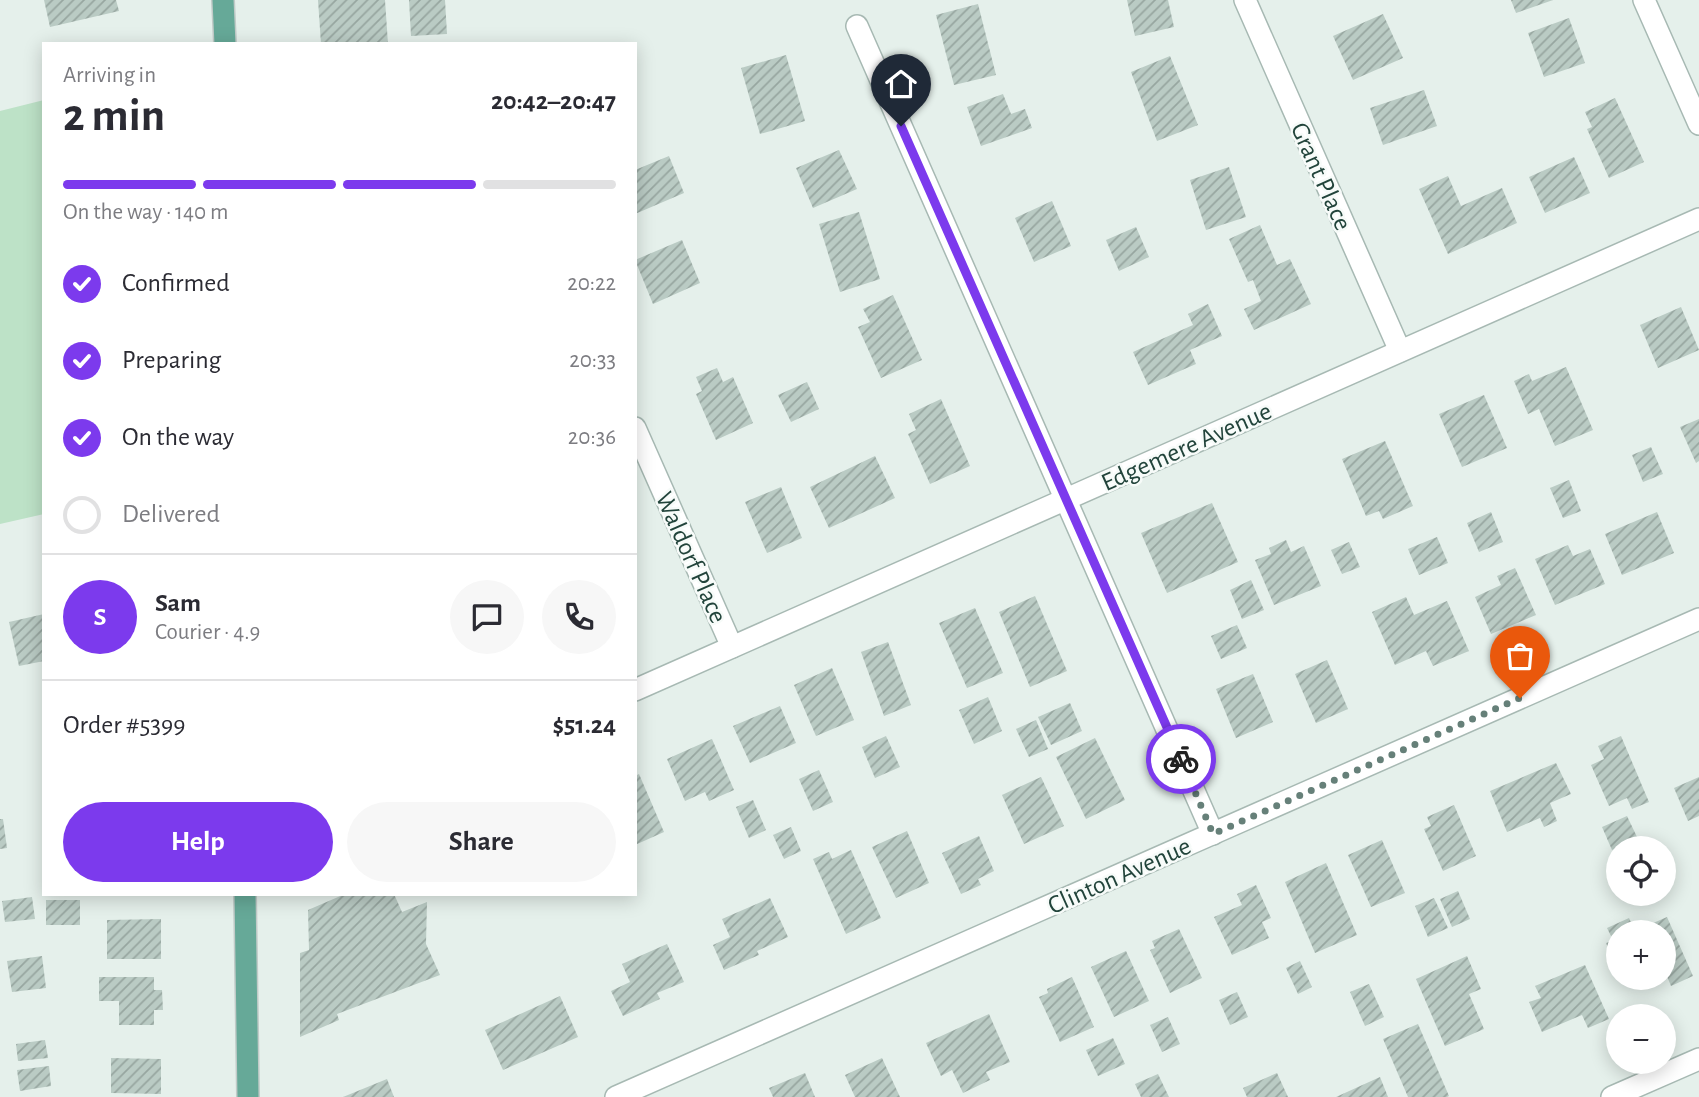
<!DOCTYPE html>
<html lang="en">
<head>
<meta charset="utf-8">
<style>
  body { margin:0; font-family:"Alegreya Sans",sans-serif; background:#f7f7f7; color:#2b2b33; height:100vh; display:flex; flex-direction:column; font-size:26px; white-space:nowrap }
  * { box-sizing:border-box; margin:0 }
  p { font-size:23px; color:#7c7c81 }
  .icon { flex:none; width:38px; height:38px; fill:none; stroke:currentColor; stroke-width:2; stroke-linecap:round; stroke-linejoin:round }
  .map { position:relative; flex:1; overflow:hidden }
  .panel { position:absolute; left:42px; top:42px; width:595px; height:854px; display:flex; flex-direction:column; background:#fff; border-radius:0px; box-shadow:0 4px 18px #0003 }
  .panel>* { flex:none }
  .tools { position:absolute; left:1606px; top:836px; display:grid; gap:14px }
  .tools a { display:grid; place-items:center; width:70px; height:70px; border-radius:50%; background:#fff; box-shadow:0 4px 18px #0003; font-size:35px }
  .pin { position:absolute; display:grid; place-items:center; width:60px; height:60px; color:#fff; margin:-72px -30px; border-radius:50% 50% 50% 0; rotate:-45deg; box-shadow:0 0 7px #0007 }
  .pin .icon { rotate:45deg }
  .courier { position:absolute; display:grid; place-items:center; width:70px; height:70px; margin:-35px; border:5px solid #7c3aed; border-radius:50%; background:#fff; color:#222; box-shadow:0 2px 9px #0007 }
  .head em { font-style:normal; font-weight:700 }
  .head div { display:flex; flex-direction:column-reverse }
  .head { display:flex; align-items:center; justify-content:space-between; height:119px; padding:0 21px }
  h1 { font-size:46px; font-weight:700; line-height:52px }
  .bar { display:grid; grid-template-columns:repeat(4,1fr); gap:10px 7px; align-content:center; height:84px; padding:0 21px }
  .bar i { height:9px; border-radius:5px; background:#e1e1e2 }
  .bar .current { background:#7c3aed }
  .bar p { grid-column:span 4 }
  .line { display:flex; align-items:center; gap:18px; padding:0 21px; border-top:2px solid #e1e1e2 }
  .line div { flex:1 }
  .round { display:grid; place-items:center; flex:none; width:74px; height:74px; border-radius:37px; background:#f7f7f7 }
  ol { padding:0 21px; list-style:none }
  li { display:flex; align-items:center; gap:21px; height:77px }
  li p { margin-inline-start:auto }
  li .icon { padding:7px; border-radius:50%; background:#7c3aed; color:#fff; stroke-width:4 }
  li:last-child { color:#7c7c81 }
  li i { width:38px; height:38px; border:4px solid #e1e1e2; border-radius:50% }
  .button { display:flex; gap:14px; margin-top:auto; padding:14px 21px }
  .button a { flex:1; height:80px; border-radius:42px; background:#7c3aed; color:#fff; font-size:28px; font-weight:700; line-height:80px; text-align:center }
  .button a+a { background:#f7f7f7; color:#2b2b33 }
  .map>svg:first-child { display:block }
</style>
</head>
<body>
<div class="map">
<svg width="1699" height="1097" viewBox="0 0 1699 1097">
  <defs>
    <pattern id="building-hatch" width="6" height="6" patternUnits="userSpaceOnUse" patternTransform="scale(1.75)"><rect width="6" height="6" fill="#bacbc4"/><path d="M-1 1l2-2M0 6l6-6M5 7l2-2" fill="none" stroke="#97a6a0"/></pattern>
  </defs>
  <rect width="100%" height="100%" fill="#e5f0eb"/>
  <!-- park -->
  <path fill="#bde2c7" d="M44,100V514L0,524V111Z"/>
  <!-- building -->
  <g fill="url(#building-hatch)">
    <path d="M44,0H116L119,11L50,27Z"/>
    <path d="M318,0H385L388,44H321Z"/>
    <path d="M409,0H445L447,34L411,36Z"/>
    <path d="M1127,0H1168L1174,27L1135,36Z"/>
    <path d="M1511,0H1553L1516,13Z"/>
    <path d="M978,4L996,75L954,85L936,15Z"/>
    <path d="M1383,14L1403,58L1353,80L1333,36Z"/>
    <path d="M1569,18L1585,63L1544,77L1528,33Z"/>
    <path d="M786,55L805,121L760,134L741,68Z"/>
    <path d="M1170,56L1198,125L1157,141L1131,72Z"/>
    <path d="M1424,90L1437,126L1383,145L1370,108Z"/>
    <path d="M1003,94L1011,114L1025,109L1032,128L981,146L967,107Z"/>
    <path d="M1615,98L1644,162L1609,178L1587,129L1592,127L1585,112Z"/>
    <path d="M839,150L857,189L813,208L796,168Z"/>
    <path d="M669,156L684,193L635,214V170Z"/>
    <path d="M1574,157L1590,193L1545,213L1529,177Z"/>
    <path d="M1229,167L1246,217L1206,230L1190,180Z"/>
    <path d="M1448,176L1461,206L1502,188L1517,223L1448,254L1419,189Z"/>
    <path d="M1052,201L1071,246L1034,262L1015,218Z"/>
    <path d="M859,212L880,279L840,292L819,224Z"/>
    <path d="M1260,225L1277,265L1290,259L1311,304L1254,330L1244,309L1261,301L1253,280L1248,282L1229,239Z"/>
    <path d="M1136,227L1149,257L1119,271L1106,240Z"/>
    <path d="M682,240L700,283L653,304L635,260Z"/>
    <path d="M893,295L922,360L881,378L858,327L870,322L863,309Z"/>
    <path d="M1208,304L1222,336L1190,350L1196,364L1148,385L1133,352L1193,325L1188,314Z"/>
    <path d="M1681,307L1699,350L1658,368L1640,325Z"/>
    <path d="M1566,367L1593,430L1555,446L1539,409L1528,414L1514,381L1529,374L1532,381Z"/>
    <path d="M717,368L723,382L733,377L753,423L716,440L696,394L702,391L696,377Z"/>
    <path d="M807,382L819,409L791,422L778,395Z"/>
    <path d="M1484,395L1507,448L1462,467L1439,414Z"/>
    <path d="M941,399L970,466L930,484L908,434L916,430L909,414Z"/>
    <path d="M1699,419V461L1696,463L1680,427Z"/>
    <path d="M1385,441L1413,506L1383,519L1379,511L1366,516L1342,459Z"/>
    <path d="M1651,447L1663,474L1643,482L1632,455Z"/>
    <path d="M875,456L895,498L829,528L810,487Z"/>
    <path d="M1569,480L1581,511L1563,518L1550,488Z"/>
    <path d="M781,487L802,538L767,553L745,502Z"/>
    <path d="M1212,503L1238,562L1167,593L1141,533Z"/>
    <path d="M1491,512L1503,542L1479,552L1467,523Z"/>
    <path d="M1657,512L1674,553L1622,575L1605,534Z"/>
    <path d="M1437,537L1448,563L1419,575L1408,549Z"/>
    <path d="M1286,540L1291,552L1304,546L1321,586L1274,605L1255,560L1271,554L1269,548Z"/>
    <path d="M1349,542L1360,567L1342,574L1331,550Z"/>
    <path d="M1568,545L1573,556L1590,549L1605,584L1555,605L1535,559Z"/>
    <path d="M1515,568L1536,615L1491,634L1475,597L1501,585L1497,576Z"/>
    <path d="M1251,580L1264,610L1242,619L1230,590Z"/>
    <path d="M1035,596L1067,671L1030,687L999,612Z"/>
    <path d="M1406,597L1414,615L1447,601L1469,651L1433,666L1426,651L1395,665L1372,612Z"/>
    <path d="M975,608L1003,673L967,688L939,623Z"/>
    <path d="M44,614V661L19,666L9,622Z"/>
    <path d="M1237,625L1247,648L1221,659L1211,636Z"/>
    <path d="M888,642L911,705L884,716L861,652Z"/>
    <path d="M1327,660L1348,709L1316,723L1295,674Z"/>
    <path d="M832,668L854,720L816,736L794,685Z"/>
    <path d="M1253,674L1273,722L1236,738L1216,689Z"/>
    <path d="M988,697L1002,731L974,744L959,710Z"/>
    <path d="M1070,703L1082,731L1051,745L1038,717Z"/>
    <path d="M780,706L796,743L750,763L733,726Z"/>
    <path d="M1036,720L1048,749L1029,757L1016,729Z"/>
    <path d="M886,736L900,767L875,778L862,747Z"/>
    <path d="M1621,736L1649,802L1632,809L1627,798L1609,806L1591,765L1604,759L1598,746Z"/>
    <path d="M1095,738L1125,800L1086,819L1056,757Z"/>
    <path d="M712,739L734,790L709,801L705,792L685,801L667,759Z"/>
    <path d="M1556,763L1571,794L1550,803L1557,821L1544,827L1540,818L1507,832L1490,791Z"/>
    <path d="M819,770L833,802L813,811L799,779Z"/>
    <path d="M639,774L664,832L635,845V776Z"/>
    <path d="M1041,777L1064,826L1024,844L1002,795Z"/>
    <path d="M1699,777V816L1688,821L1674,788Z"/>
    <path d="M753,800L766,830L749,838L736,807Z"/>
    <path d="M1454,805L1476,856L1443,871L1424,829L1431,826L1427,817Z"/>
    <path d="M1627,816L1638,839L1612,850L1602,827Z"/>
    <path d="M0,819H3L7,848L0,849Z"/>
    <path d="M791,827L801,851L784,859L773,835Z"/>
    <path d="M907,831L929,883L896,898L872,847Z"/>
    <path d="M979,836L994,871L978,879L981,885L961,894L942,853Z"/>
    <path d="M1382,840L1405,893L1371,907L1348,855Z"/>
    <path d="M851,850L881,918L846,934L813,859L829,852L832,859Z"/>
    <path d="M1326,863L1357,935L1315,953L1285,882Z"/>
    <path d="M1256,885L1271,918L1262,922L1269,938L1232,955L1214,917L1242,905L1237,894Z"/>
    <path d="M1458,891L1470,919L1452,927L1440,899Z"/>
    <path d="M345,894H394L402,912L427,902L426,944L440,975L337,1014L339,1020L300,1037V953L309,950L308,910Z"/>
    <path d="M32,897L35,919L5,922L2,901Z"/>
    <path d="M770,898L788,937L757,951L759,955L724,970L713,945L730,937L722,919Z"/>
    <path d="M1434,898L1448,928L1428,937L1415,906Z"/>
    <rect x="46" y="900" width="34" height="25"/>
    <path d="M1667,917L1693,976L1671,986L1664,969V933H1619V973L1606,943L1613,940L1607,928L1629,918L1635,931Z"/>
    <path d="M161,919V959H107V920Z"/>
    <path d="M1179,929L1202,978L1170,993L1150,950L1155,948L1152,941Z"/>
    <path d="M667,944L684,982L657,993L660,999L623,1016L611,991L630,982L622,964Z"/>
    <path d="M1126,951L1149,1001L1114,1017L1091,967Z"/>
    <path d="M42,956L46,988L12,992L7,961Z"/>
    <path d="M1467,956L1481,989L1469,994L1484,1029L1445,1046L1416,979Z"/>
    <path d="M1300,961L1312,987L1298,994L1286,968Z"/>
    <path d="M1585,965L1609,1019L1588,1028L1582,1015L1542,1032L1529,1002L1541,998L1535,986Z"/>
    <path d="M99,977H154V990H162L163,1010H154V1025H119V1001H99Z"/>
    <path d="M1072,977L1094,1027L1060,1042L1039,997L1048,993L1047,989Z"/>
    <path d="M1369,984L1384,1017L1365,1026L1350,992Z"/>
    <path d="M1237,992L1248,1017L1230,1025L1219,1000Z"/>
    <path d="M560,996L578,1037L503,1070L485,1030Z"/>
    <path d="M989,1014L1010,1062L986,1072L990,1080L963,1093L952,1070L941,1076L926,1043Z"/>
    <path d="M1168,1017L1180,1044L1162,1052L1150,1025Z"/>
    <path d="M1418,1024L1449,1096L1447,1097H1408L1383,1039Z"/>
    <path d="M1113,1038L1125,1064L1098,1076L1086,1050Z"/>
    <path d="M45,1040L48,1058L18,1061L16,1044Z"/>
    <path d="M111,1058L161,1059V1094L111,1093Z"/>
    <path d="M882,1058L900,1097H855L845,1075Z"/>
    <path d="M49,1066L51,1086L20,1091L17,1070Z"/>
    <path d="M805,1073L815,1097H773L769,1088Z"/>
    <path d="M1277,1073L1288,1097H1247L1243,1088Z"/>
    <path d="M1158,1074L1169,1097H1141L1135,1084Z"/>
    <path d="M1380,1077L1388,1097H1336Z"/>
    <path d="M387,1079L394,1097H343Z"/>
  </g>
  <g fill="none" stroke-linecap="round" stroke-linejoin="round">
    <defs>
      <g id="street">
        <path d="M1245,0L1400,351"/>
        <path d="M1644,0L1699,124"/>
        <path d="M857,26L1213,834"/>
        <path d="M635,428L732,647"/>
        <path d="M635,690L1699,219"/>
        <path d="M616,1097L1699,619"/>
        <path d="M1612,1097L1699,1059"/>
      </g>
      <g id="primary">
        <path d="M223,0L225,44"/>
        <path d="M245,894L248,1097"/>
      </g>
    </defs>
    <!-- street casing -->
    <use href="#street" stroke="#a7b9b3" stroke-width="24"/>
    <!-- primary casing -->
    <use href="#primary" stroke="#c1cbc8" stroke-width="24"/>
    <!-- street -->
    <use href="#street" stroke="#fff" stroke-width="21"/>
    <!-- primary -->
    <use href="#primary" stroke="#66a998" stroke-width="21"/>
  </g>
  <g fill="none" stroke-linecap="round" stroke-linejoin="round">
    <!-- done -->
    <path stroke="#668079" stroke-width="7" stroke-dasharray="0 12.6" d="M1181,759L1213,834L1520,698"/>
    <!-- route -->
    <path stroke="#7c3aed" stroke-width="9" d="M901,126L1181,759"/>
  </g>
  <g text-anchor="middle" stroke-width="5" stroke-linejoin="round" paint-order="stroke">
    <!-- street labels -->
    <g font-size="26" fill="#22443b" stroke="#f7fbf9">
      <text transform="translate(1322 176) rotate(66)" y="9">Grant Place</text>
      <text transform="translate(1186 446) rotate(-24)" y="9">Edgemere Avenue</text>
      <text transform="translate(692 557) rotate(66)" y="9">Waldorf Place</text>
      <text transform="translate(1119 875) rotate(-24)" y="9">Clinton Avenue</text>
    </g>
  </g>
</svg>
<div class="tools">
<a><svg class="icon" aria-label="locate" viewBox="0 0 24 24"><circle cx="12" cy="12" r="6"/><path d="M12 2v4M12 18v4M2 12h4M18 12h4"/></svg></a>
<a>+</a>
<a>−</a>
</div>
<div class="pin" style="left:1520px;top:698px;background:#ea580c"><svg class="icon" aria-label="bag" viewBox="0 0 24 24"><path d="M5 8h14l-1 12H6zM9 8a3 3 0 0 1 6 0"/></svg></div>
<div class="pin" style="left:901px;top:126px;background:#1f2937"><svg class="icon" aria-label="home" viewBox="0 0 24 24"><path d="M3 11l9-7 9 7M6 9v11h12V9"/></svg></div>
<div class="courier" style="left:1181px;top:759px"><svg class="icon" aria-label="bike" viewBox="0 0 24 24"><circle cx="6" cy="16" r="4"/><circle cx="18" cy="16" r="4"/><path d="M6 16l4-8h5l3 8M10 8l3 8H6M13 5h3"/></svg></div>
<section class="panel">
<div class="head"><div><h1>2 min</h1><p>Arriving in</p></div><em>20:42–20:47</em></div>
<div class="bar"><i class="current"></i><i class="current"></i><i class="current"></i><i></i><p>On the way · 140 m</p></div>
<ol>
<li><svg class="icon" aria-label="check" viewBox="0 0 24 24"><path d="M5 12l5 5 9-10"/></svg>Confirmed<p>20:22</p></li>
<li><svg class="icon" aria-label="check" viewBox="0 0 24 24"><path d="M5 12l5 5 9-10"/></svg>Preparing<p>20:33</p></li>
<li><svg class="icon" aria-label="check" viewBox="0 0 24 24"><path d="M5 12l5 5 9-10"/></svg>On the way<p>20:36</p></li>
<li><i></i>Delivered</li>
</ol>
<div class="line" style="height:126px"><b class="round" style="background:#7c3aed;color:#fff">S</b><div><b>Sam</b><p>Courier · 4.9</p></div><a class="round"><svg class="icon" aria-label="chat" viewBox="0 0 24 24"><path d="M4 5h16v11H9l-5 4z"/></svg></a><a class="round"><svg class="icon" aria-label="phone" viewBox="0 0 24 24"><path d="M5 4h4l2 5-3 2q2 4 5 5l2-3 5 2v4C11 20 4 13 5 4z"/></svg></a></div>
<div class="line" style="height:91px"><div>Order #5399</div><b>$51.24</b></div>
<div class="button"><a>Help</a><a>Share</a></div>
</section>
</div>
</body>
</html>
